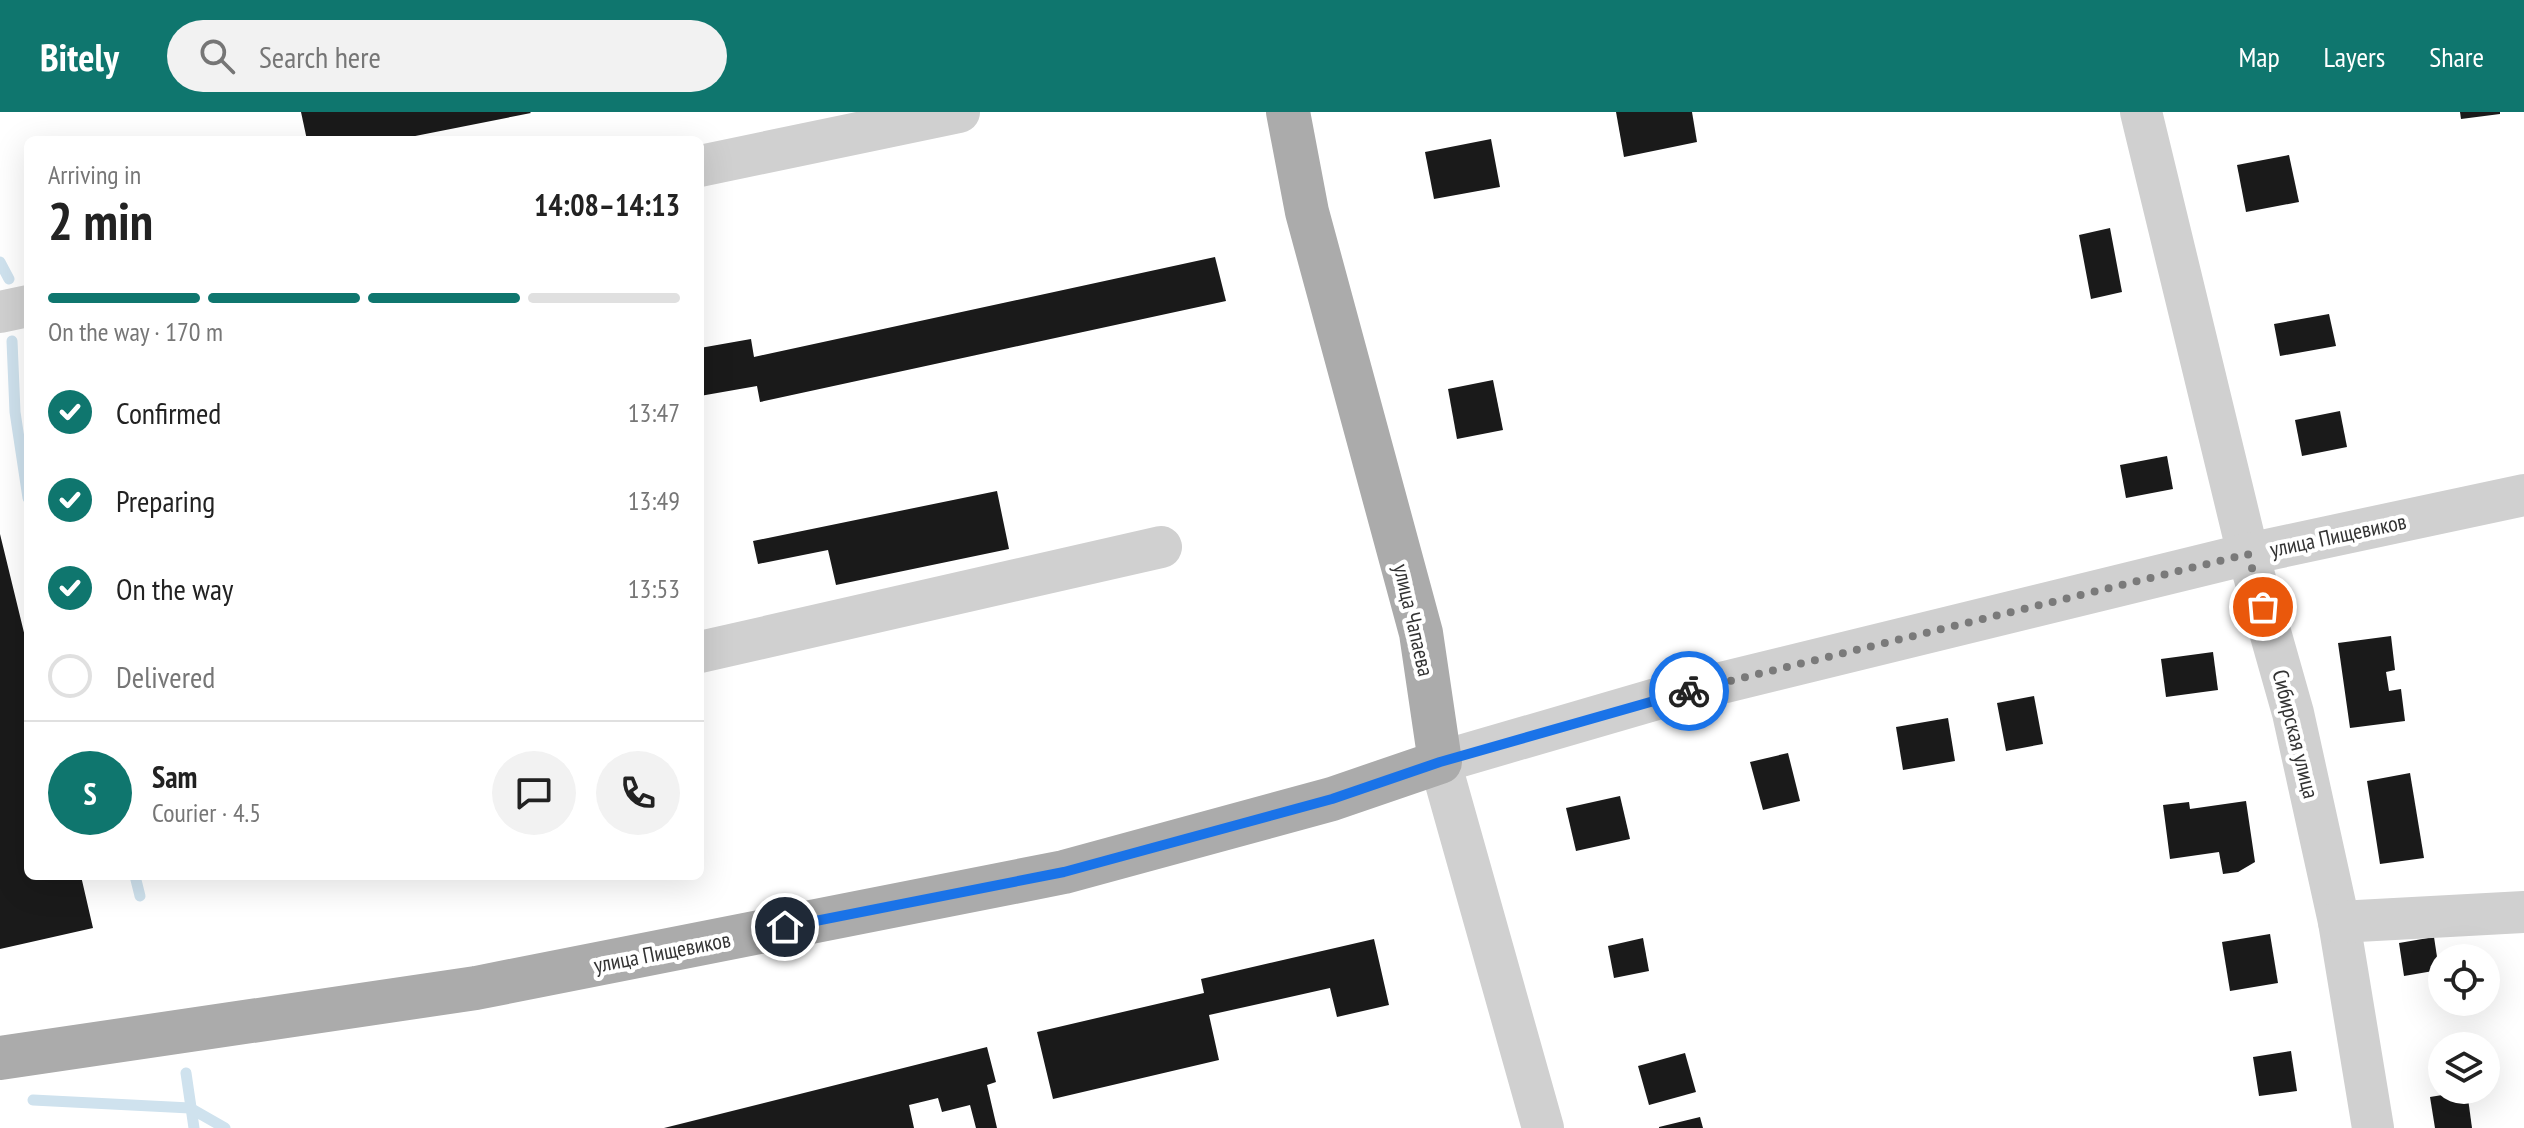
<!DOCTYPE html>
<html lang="en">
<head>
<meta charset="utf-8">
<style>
  body { margin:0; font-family:"PT Sans Narrow",sans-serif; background:#f2f2f2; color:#222; height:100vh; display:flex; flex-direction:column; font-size:30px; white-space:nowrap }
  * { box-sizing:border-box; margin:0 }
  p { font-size:26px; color:#767676 }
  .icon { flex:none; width:44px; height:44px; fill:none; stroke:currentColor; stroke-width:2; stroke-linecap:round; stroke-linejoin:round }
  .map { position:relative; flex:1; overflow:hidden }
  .details { position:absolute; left:24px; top:24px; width:680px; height:744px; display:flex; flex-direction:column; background:#fff; border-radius:12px; box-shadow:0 8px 32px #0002 }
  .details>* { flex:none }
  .fabs { position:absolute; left:2428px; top:832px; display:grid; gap:16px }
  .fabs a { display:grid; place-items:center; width:72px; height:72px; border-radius:50%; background:#fff; box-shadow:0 8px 32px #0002; font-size:40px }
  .pin { position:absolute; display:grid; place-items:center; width:68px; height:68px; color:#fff; margin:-34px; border:4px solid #fff; border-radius:50%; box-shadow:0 2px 8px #0007 }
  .courier { position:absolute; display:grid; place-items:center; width:80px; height:80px; margin:-40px; border:6px solid #1a73e8; border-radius:50%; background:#fff; color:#222; box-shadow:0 2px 10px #0007 }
  .overview em { font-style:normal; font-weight:800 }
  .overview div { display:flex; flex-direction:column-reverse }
  .overview { display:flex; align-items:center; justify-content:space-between; height:136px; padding:0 24px }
  h1 { font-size:52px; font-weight:800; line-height:60px }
  .bar { display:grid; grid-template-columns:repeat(4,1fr); gap:12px 8px; align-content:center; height:96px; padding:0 24px }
  .bar i { height:10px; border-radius:6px; background:#e0e0e0 }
  .bar .current { background:#0f766e }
  .bar p { grid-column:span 4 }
  .line { display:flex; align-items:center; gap:20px; padding:0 24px; border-top:2px solid #e0e0e0 }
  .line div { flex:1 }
  .round { display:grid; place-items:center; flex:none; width:84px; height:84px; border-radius:42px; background:#f2f2f2 }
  ol { padding:0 24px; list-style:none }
  li { display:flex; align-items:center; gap:24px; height:88px }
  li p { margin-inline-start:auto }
  li .icon { padding:8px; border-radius:50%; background:#0f766e; color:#fff; stroke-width:4 }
  li:last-child { color:#767676 }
  li i { width:44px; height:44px; border:4px solid #e0e0e0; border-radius:50% }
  header { display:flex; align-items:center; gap:48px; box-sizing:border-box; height:112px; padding:0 40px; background:#0f766e; color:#fff }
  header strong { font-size:38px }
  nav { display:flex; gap:44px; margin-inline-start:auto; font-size:28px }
  .search { width:560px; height:72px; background:#f2f2f2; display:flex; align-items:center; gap:20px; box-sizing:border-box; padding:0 28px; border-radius:44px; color:#767676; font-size:30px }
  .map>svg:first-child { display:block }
</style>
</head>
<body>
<header>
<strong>Bitely</strong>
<div class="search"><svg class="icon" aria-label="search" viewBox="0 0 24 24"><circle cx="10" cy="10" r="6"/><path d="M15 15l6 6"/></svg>Search here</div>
<nav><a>Map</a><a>Layers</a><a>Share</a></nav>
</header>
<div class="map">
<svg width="2524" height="1016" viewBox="0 0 2524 1016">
  <rect width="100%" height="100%" fill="#fff"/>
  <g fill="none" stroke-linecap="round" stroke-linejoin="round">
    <!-- stream -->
    <g stroke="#cfe2ee" stroke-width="11">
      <path d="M0,150L9,167"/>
      <path d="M12,229L15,300L28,386"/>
      <path d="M135,764L140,784"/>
      <path d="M186,961L194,1016"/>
      <path d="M33,988L190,996L225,1016"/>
    </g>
  </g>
  <!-- building -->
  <g fill="#1a1a1a">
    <path d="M301,0H530L531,1L395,28H307Z"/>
    <path d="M1616,0H1692L1697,30L1624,45Z"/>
    <path d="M2460,0H2500V2L2461,7Z"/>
    <path d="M1491,27L1500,75L1434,87L1425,40Z"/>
    <path d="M2289,43L2299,90L2246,100L2237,53Z"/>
    <path d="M2110,116L2122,180L2091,187L2079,123Z"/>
    <path d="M1215,145L1226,189L760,290L757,274L700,284V236L751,227L754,245Z"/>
    <path d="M2329,202L2336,234L2280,244L2274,212Z"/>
    <path d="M1493,268L1503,318L1457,327L1448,277Z"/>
    <path d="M2340,299L2347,335L2302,344L2295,308Z"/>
    <path d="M2167,344L2173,377L2126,386L2120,353Z"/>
    <path d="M997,379L1009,437L836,473L828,438L758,452L753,429Z"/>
    <path d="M0,422L28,537V764H81L93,816L0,837Z"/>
    <path d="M2391,524L2395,558L2386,560L2389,579L2401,577L2405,609L2350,616L2338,531Z"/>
    <path d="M2213,540L2218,578L2166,585L2161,547Z"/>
    <path d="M2034,584L2043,632L2006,639L1997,591Z"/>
    <path d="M1948,606L1955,649L1903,658L1896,615Z"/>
    <path d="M1788,641L1800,689L1763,698L1750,650Z"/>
    <path d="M2410,661L2424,746L2380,752L2367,669Z"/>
    <path d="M1620,684L1630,727L1576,739L1566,696Z"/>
    <path d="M2246,689L2255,750L2238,760L2223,762L2219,740L2170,747L2163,693L2189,690L2190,697Z"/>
    <path d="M2270,822L2278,871L2230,879L2222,830Z"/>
    <path d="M2434,825L2439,858L2404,864L2399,831Z"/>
    <path d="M1643,826L1649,859L1614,866L1608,834Z"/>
    <path d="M1374,827L1389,893L1337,905L1330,876L1209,903L1219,948L1053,987L1037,920L1204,881L1201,867Z"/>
    <path d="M987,935L996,970L987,973L997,1016H976L970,993L942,1000L938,986L909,993L914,1016H664Z"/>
    <path d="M2291,939L2297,979L2259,984L2253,945Z"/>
    <path d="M1685,941L1696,980L1649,993L1638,954Z"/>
    <path d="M2467,979L2472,1016H2435L2430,985Z"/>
    <path d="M1700,1005L1703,1016H1659V1015Z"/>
  </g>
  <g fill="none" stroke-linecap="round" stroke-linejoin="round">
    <!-- minor -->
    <g stroke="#d0d0d0" stroke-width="42">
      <path d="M2141,0L2248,442L2293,601L2339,810L2373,1016"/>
      <path d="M700,54L959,0"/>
      <path d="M0,200L28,194"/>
      <path d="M700,540L1161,435"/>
      <path d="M2339,810L2524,800"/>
      <path d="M1543,1016L1440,650L1660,586L2248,442L2524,383"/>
    </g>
    <!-- major -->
    <path stroke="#ababab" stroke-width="44" d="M0,946L476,876L1064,760L1332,687L1440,650L1421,521L1307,100L1288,0"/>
  </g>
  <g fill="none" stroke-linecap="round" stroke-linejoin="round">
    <!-- done -->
    <path stroke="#7a7a7a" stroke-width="8" stroke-dasharray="0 14.4" d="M1689,579L2248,442L2263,495"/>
    <!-- route -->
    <path stroke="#1a73e8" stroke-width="10" d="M785,815L1064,760L1332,687L1440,650L1689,579"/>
  </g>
  <g text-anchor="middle" stroke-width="8" stroke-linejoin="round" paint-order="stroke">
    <!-- street labels -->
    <g font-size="22" fill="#333" stroke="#fff">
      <text transform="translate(2338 423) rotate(-12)" y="8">улица Пищевиков</text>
      <text transform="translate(1414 508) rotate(77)" y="8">улица Чапаева</text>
      <text transform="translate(2296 622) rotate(76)" y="8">Сибирская улица</text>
      <text transform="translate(662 840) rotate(-11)" y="8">улица Пищевиков</text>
    </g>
  </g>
</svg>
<div class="fabs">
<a><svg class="icon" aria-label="locate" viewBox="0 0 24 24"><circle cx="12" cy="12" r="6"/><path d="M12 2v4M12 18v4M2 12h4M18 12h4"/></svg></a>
<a><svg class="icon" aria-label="layers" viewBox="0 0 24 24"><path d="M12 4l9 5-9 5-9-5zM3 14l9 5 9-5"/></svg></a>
</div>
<div class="pin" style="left:2263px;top:495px;background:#ea580c"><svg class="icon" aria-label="bag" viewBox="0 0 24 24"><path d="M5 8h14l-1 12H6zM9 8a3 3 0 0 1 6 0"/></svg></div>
<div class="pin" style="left:785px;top:815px;background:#1f2937"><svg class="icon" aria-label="home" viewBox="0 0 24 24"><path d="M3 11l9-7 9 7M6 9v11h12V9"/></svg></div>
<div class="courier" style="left:1689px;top:579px"><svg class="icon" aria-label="bike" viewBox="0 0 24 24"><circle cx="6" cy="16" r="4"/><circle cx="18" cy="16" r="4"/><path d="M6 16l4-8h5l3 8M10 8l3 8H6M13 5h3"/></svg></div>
<section class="details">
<div class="overview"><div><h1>2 min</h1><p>Arriving in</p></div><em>14:08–14:13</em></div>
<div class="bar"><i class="current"></i><i class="current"></i><i class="current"></i><i></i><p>On the way · 170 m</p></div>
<ol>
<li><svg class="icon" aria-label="check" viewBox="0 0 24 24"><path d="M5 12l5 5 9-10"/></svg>Confirmed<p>13:47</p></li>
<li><svg class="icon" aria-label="check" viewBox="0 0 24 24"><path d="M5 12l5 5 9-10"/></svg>Preparing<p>13:49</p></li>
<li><svg class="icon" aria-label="check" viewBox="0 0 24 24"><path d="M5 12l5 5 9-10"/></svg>On the way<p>13:53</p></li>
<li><i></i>Delivered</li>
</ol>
<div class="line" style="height:144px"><b class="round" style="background:#0f766e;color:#fff">S</b><div><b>Sam</b><p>Courier · 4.5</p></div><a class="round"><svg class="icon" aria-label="chat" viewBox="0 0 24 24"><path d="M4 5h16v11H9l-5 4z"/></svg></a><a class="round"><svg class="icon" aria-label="phone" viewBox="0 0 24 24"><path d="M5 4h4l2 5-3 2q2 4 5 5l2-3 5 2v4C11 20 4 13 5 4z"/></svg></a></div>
</section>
</div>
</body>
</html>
